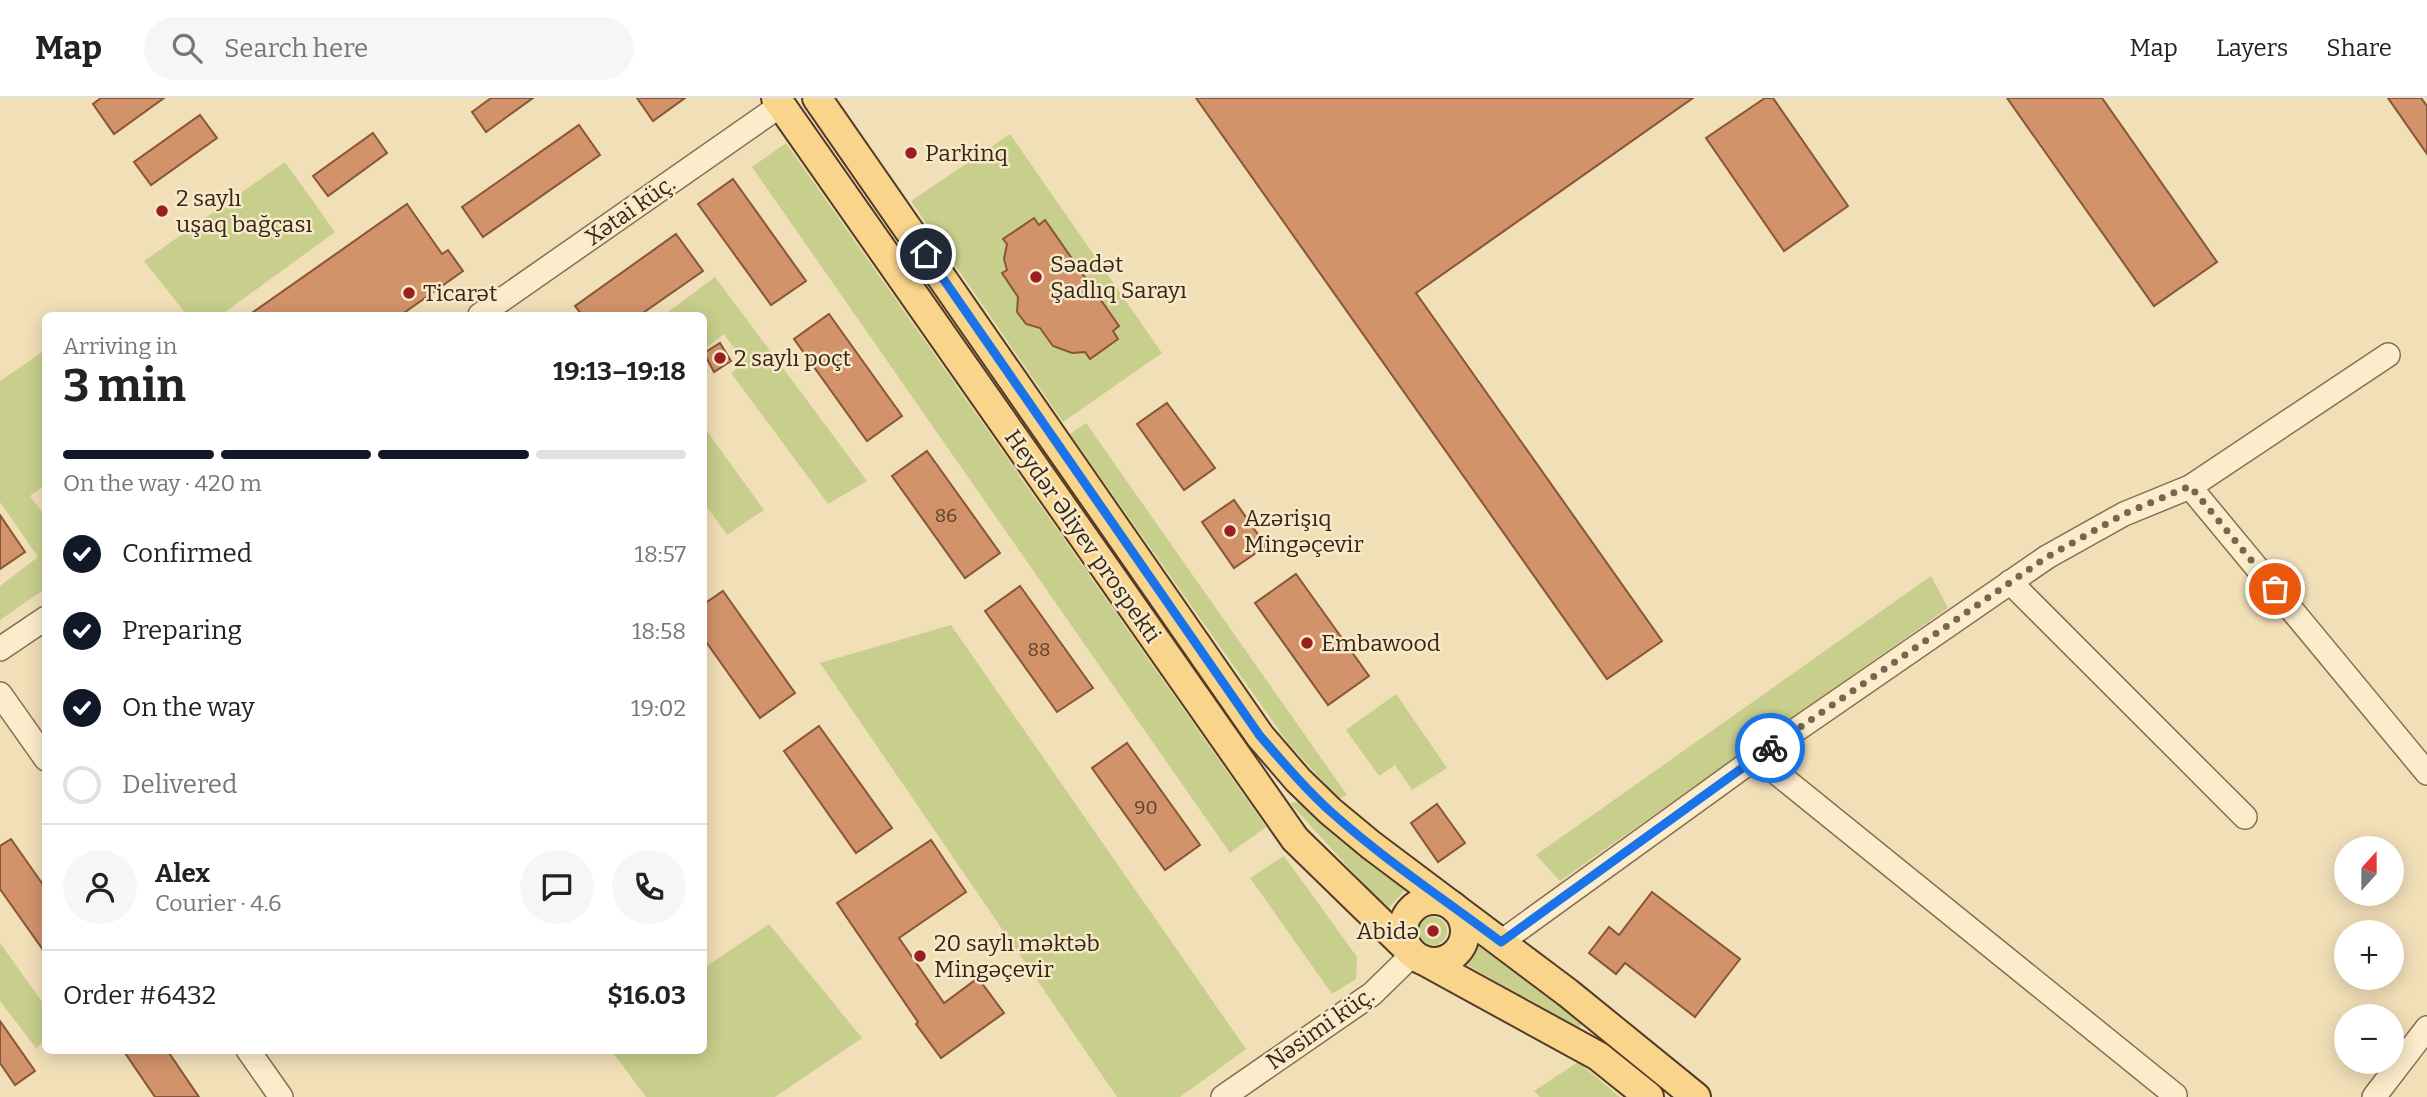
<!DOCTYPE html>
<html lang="en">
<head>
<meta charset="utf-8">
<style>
  body { margin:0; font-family:Bitter,serif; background:#f6f6f6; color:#222; height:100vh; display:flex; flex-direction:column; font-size:26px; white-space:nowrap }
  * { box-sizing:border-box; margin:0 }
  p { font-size:23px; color:#767676 }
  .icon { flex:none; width:38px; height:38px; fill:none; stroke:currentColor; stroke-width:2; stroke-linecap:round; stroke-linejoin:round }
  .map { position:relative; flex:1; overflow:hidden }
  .sheet { position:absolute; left:42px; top:214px; width:665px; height:742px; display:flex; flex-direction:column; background:#fff; border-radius:10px; box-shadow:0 4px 18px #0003 }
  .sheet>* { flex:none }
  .needle { width:46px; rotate:21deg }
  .tools { position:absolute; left:2334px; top:738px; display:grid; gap:14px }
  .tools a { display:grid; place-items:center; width:70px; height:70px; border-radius:50%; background:#fff; box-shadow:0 4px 18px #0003; font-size:35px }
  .pin { position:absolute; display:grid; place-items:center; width:60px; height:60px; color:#fff; margin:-30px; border:4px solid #fff; border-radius:50%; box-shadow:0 2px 7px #0007 }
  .courier { position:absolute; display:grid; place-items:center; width:70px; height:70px; margin:-35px; border:5px solid #1a73e8; border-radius:50%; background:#fff; color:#222; box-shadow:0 2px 9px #0007 }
  .summary em { font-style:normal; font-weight:700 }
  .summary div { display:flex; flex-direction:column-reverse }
  .summary { display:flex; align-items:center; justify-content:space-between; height:119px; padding:0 21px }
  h1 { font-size:46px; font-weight:700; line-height:52px }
  .bar { display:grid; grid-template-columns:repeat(4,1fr); gap:10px 7px; align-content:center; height:84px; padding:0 21px }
  .bar i { height:9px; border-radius:5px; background:#e0e0e0 }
  .bar .current { background:#111827 }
  .bar p { grid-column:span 4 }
  .line { display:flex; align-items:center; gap:18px; padding:0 21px; border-top:2px solid #e0e0e0 }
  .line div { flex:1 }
  .round { display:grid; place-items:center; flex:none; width:74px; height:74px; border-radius:37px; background:#f6f6f6 }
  ol { padding:0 21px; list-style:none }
  li { display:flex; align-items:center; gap:21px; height:77px }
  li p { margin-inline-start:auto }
  li .icon { padding:7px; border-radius:50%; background:#111827; color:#fff; stroke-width:4 }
  li:last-child { color:#767676 }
  li i { width:38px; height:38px; border:4px solid #e0e0e0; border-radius:50% }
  header { display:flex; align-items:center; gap:42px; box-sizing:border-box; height:98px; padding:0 35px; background:#fff; border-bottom:2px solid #e0e0e0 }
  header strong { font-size:33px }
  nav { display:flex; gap:38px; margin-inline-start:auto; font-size:24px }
  .search { width:490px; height:63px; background:#f6f6f6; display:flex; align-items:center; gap:18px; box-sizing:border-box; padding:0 24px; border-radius:38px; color:#767676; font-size:26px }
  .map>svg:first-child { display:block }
</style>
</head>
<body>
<header>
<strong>Map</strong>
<div class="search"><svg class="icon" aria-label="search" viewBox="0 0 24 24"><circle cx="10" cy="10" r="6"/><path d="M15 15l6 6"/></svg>Search here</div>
<nav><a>Map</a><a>Layers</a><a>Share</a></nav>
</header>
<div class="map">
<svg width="2427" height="999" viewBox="0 0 2427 999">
  <rect width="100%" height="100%" fill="#f1dfb8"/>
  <!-- green -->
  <g fill="#c8cf8c">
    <path d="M1010,36L1162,255L1063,324L911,103Z"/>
    <path d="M786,45L1266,729L1230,755L752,69Z"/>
    <path d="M285,64L335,134L221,217H187L144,163Z"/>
    <path d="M715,179L867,383L828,406L731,275L744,264L724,236L704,252V217H664Z"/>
    <path d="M45,252V387L30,398L45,418V491L0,522V488L38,459L0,404V283Z"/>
    <path d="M1086,325L1347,697L1339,701L1288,645L1070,336Z"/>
    <path d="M704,329L764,412L727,437L704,405Z"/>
    <path d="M1931,478L1948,510L1560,783L1536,757Z"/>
    <path d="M951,527L1246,951L1180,999H1117L820,565Z"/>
    <path d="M1396,596L1447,670L1412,692L1395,667L1379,678L1346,632Z"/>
    <path d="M1297,704L1405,792L1387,812L1290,705Z"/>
    <path d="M1284,758L1357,859L1356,881L1332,896L1250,780Z"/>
    <circle cx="1433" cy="833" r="14"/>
    <path d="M769,826L862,940L775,999H646L611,952H704V870Z"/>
    <path d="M0,845L45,908V943L36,950L0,903Z"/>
    <path d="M1478,848L1583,926L1579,930L1467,867Z"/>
    <path d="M1578,964L1620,999H1540L1534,993Z"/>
  </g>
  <!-- building -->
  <g fill="#d2936b" stroke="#885536" stroke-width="2">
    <path d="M101,0H164L114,36L93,6Z"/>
    <path d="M491,0H533L486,34L472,14Z"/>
    <path d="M637,0H685L653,23Z"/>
    <path d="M1196,0H1693L1416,195L1662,543L1607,581Z"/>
    <path d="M1765,0H1773L1848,108L1784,153L1706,40Z"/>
    <path d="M2007,0H2102L2217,164L2154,208Z"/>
    <path d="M2388,0H2421L2427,8V56Z"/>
    <path d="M200,17L217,40L151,87L134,64Z"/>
    <path d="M579,27L600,57L483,139L462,109Z"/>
    <path d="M373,35L387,55L328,98L313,78Z"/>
    <path d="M733,81L806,183L771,207L698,106Z"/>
    <path d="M407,106L442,156L448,152L463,173L401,217H249Z"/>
    <path d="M1034,120L1039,127L1045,122L1119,228L1113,233L1118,241L1090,261L1085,254L1072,255L1053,248L1040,230L1026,226L1017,214L1018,199L1002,175L1007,172L1004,161L1007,146L1003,141Z"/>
    <path d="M676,136L703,173L640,217H582L575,208Z"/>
    <path d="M829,216L902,318L867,343L794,241Z"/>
    <path d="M720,245L731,263L714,274L704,255Z"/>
    <path d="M1167,305L1215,370L1184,392L1137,326Z"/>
    <path d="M927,353L1000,455L965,480L892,378Z"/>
    <path d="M1234,402L1266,448L1234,470L1202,424Z"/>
    <path d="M0,417L25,454L0,471Z"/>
    <path d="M1296,476L1369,578L1328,607L1255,505Z"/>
    <path d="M1020,488L1093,590L1057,614L985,513Z"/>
    <path d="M723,493L795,595L760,620L704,541V506Z"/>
    <path d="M819,628L892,730L856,755L784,653Z"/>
    <path d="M1127,645L1200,747L1165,772L1092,670Z"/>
    <path d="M1437,706L1465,745L1438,764L1411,725Z"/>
    <path d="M11,741L46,791V856L0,791V748Z"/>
    <path d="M931,742L966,794L899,840L944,905L978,880L1004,915L941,960L916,926L918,924L837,805Z"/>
    <path d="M1652,794L1740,861L1695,919L1625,865L1616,876L1589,855L1609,829L1619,837Z"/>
    <path d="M0,923L35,973L15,987L0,965Z"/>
    <path d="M123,952H167L199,999H155Z"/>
  </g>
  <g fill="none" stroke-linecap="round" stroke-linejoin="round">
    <defs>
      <g id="minor">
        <path d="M480,217L781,7"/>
        <path d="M2190,389L2427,675"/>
        <path d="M2010,484L2245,719"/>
        <path d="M0,551L46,520"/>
        <path d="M0,596L46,661"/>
        <path d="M1757,659L2175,997"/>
        <path d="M1501,844L1757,659L2047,459L2124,416L2190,389L2388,257"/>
        <path d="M248,952L281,999"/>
        <path d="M1223,999L1372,896L1413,856"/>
        <path d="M2374,999L2427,930"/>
      </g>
      <g id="major">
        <path d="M776,0L1295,741L1413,856"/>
        <path d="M817,0L1260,638L1298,682L1330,713L1371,747L1568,895L1696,999"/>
        <circle cx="1434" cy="833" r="31"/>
        <path d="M1421,861L1598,958L1649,999"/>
      </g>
    </defs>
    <!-- minor casing -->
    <use href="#minor" stroke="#886d52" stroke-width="26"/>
    <!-- major casing -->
    <use href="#major" stroke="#543b28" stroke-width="32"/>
    <!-- minor -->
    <use href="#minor" stroke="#fbeccb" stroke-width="23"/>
    <!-- major -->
    <use href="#major" stroke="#f9d48b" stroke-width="28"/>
  </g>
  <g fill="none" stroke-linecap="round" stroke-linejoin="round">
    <!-- done -->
    <path stroke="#776751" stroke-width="7" stroke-dasharray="0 12.6" d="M1770,650L2047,459L2124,416L2190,388L2275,491"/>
    <!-- route -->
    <path stroke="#1a73e8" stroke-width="9" d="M926,156L1260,638C1283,664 1304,690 1330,713C1383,761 1444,801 1501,844L1770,650"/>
  </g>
  <!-- markers -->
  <g fill="#9b1e22" stroke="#f8e9c8" stroke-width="2.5">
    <circle cx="911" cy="55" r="7"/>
    <circle cx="162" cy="113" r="7"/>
    <circle cx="1036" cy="179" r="7"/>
    <circle cx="409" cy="195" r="7"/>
    <circle cx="720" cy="260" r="7"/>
    <circle cx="1230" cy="433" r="7"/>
    <circle cx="1307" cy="545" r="7"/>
    <circle cx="1433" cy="833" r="7"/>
    <circle cx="920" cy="858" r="7"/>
  </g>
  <g text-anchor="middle" stroke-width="5" stroke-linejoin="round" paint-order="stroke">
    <!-- number labels -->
    <g font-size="19" fill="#5c412e">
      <text x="946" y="424">86</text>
      <text x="1039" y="558">88</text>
      <text x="1146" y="716">90</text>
    </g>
    <!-- poi labels -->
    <g font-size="23" fill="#352619" stroke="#f8e9c8" text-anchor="start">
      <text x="925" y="63">Parkinq</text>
      <text x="176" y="108">2 saylı<tspan x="176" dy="26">uşaq bağçası</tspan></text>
      <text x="1050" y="174">Səadət<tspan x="1050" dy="26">Şadlıq Sarayı</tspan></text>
      <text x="423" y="203">Ticarət</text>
      <text x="734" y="268">2 saylı poçt</text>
      <text x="1244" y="428">Azərişıq<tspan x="1244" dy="26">Mingəçevir</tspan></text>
      <text x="1321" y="553">Embawood</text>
      <text x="1419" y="841" text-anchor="end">Abidə</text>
      <text x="934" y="853">20 saylı məktəb<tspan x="934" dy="26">Mingəçevir</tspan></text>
    </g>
    <!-- street labels -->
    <g font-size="23" fill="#352619" stroke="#f8e9c8">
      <text transform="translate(630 112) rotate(-35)" y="8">Xətai küç.</text>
      <text transform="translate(1083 438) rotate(55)" y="8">Heydər Əliyev prospekti</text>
      <text transform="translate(1320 930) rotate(-35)" y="8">Nəsimi küç.</text>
    </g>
  </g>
</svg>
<div class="tools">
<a><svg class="needle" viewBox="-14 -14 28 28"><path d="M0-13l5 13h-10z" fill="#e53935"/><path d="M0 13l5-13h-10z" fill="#767676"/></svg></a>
<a>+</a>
<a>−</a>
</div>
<div class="pin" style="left:2275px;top:491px;background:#ea580c"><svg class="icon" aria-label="bag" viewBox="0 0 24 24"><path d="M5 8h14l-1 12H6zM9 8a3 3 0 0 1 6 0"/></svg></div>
<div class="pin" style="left:926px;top:156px;background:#1f2937"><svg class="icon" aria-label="home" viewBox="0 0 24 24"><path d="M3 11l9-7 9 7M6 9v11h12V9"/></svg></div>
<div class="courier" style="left:1770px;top:650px"><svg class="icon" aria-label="bike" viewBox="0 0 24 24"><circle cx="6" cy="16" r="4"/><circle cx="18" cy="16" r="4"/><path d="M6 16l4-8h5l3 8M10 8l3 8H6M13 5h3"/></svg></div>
<section class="sheet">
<div class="summary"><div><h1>3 min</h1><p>Arriving in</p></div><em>19:13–19:18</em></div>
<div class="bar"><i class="current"></i><i class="current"></i><i class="current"></i><i></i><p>On the way · 420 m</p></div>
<ol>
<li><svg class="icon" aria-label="check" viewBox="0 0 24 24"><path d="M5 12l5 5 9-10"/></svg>Confirmed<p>18:57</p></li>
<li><svg class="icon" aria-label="check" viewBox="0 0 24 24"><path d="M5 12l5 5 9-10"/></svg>Preparing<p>18:58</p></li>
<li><svg class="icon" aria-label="check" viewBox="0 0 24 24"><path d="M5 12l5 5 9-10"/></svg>On the way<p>19:02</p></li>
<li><i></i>Delivered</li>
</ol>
<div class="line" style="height:126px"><a class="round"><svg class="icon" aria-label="person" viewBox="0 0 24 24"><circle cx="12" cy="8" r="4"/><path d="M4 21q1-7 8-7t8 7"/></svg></a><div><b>Alex</b><p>Courier · 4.6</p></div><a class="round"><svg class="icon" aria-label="chat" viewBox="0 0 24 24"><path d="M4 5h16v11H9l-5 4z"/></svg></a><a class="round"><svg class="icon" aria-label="phone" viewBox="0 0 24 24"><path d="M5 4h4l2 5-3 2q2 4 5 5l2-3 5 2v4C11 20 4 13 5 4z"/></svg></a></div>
<div class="line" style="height:91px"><div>Order #6432</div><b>$16.03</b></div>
</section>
</div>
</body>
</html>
